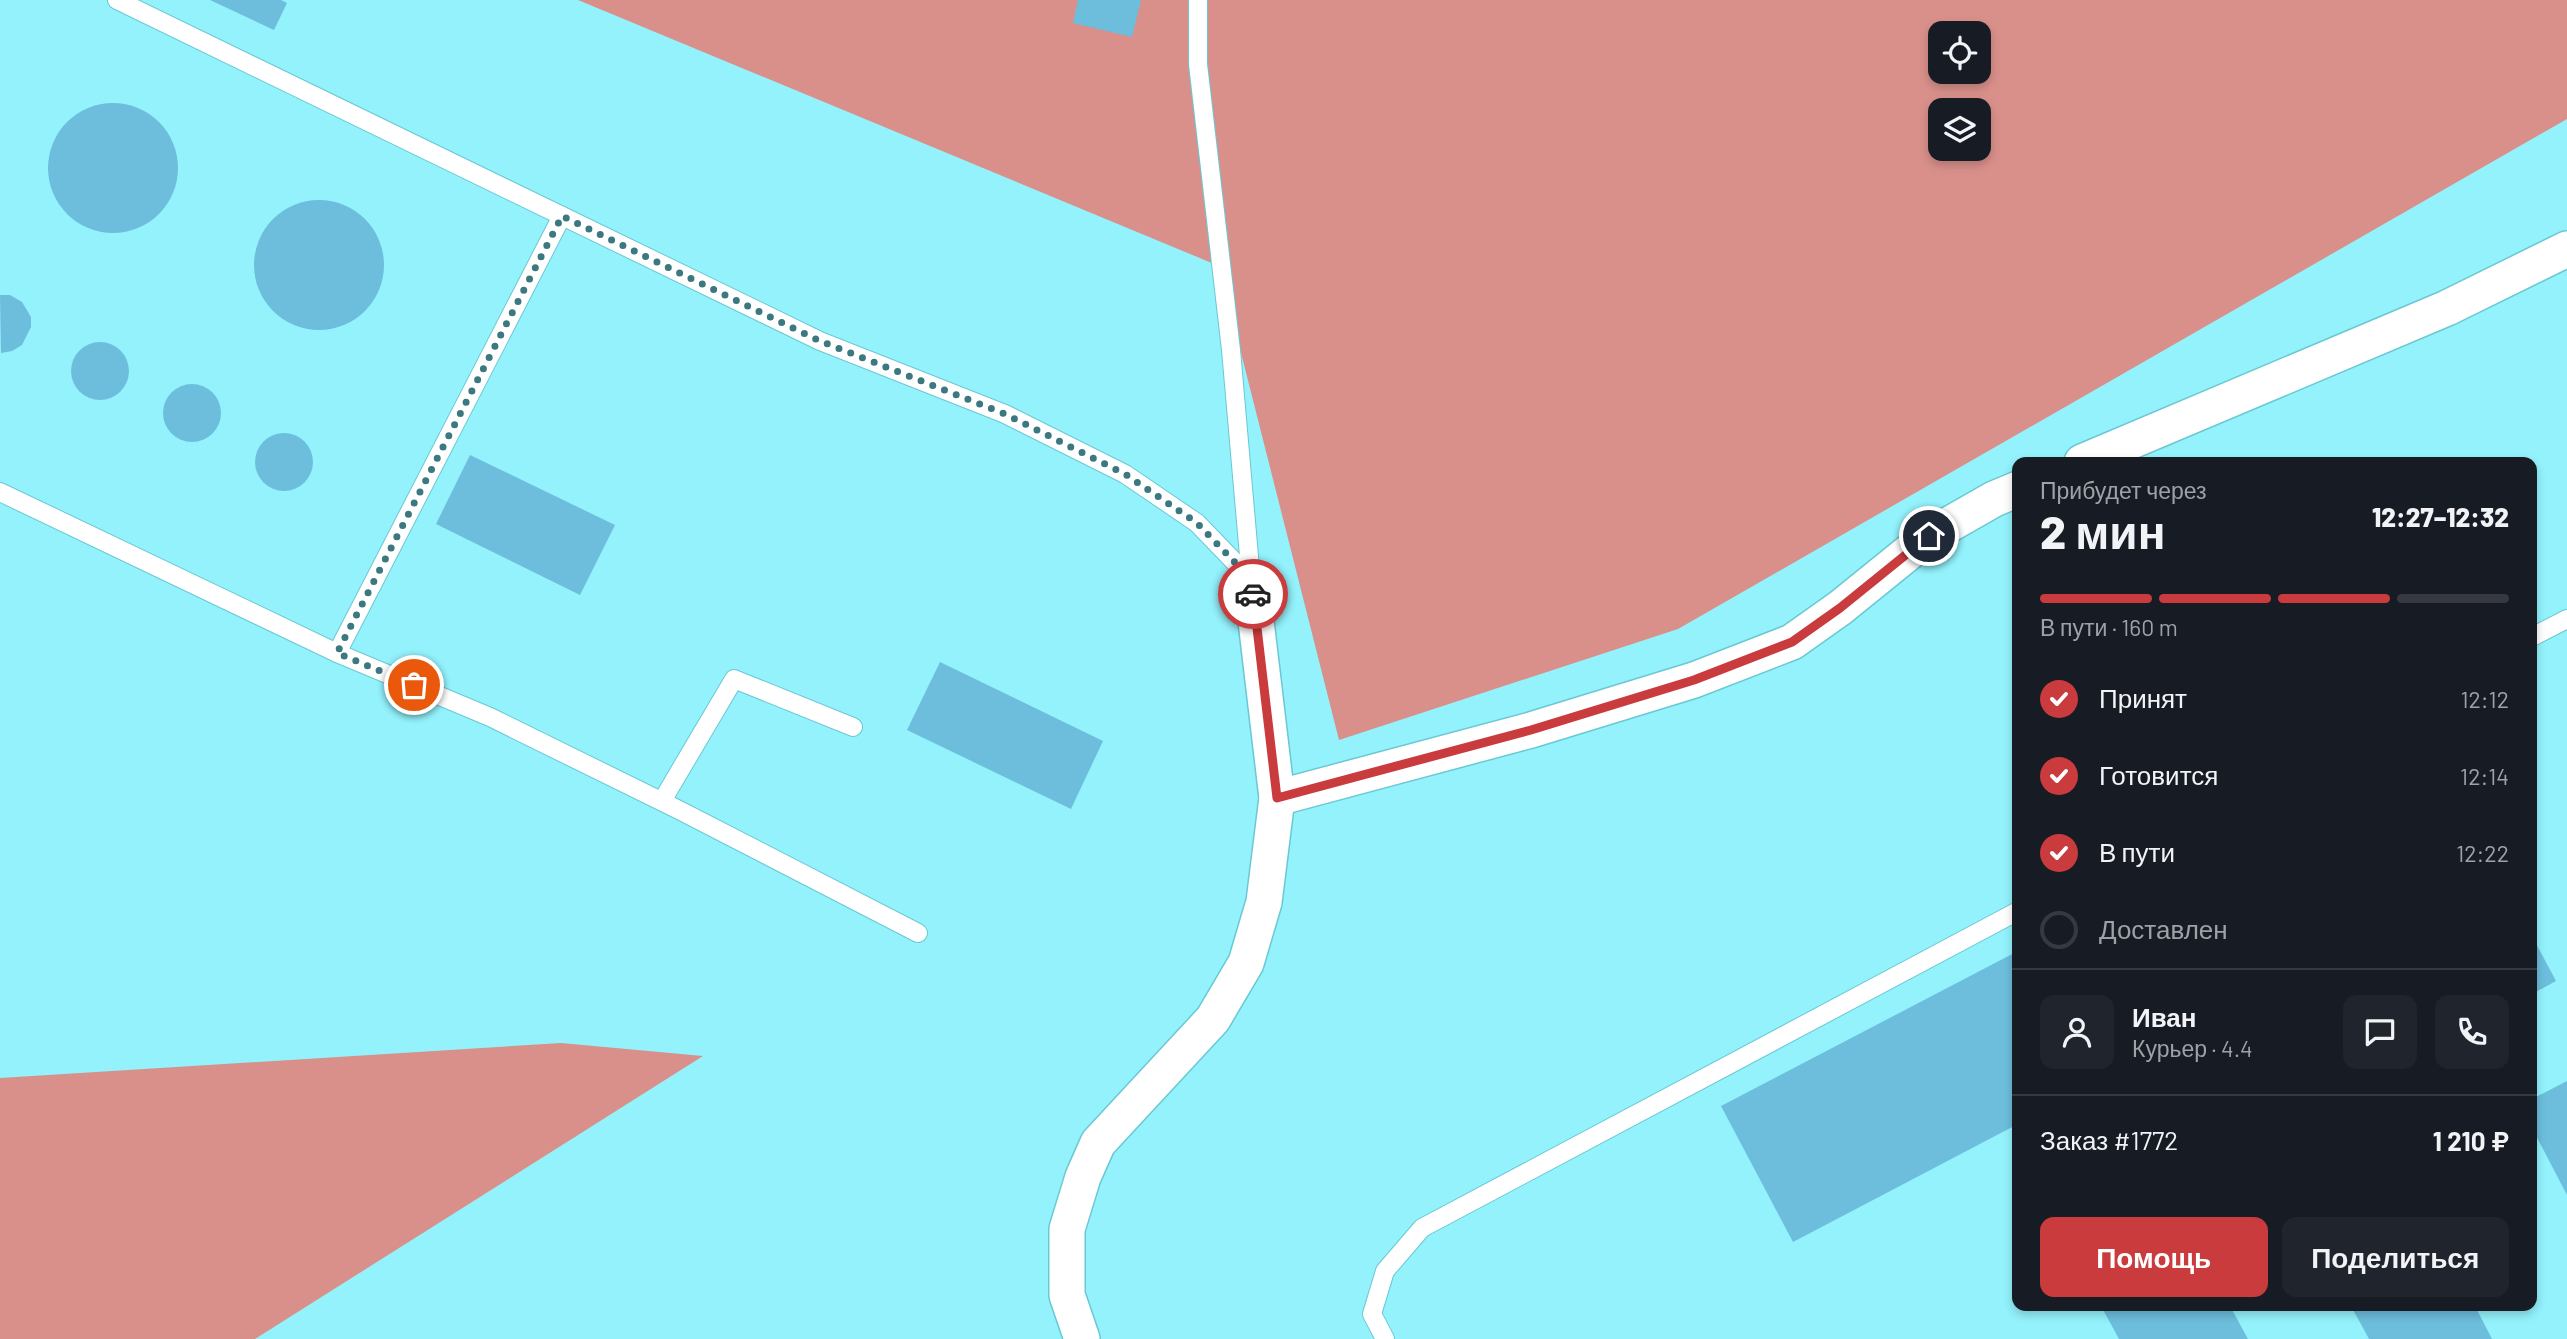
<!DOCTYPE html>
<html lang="ru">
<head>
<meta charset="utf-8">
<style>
  body { margin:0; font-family:Barlow,sans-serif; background:#20242c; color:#f1f3f6; height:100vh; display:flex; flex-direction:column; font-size:26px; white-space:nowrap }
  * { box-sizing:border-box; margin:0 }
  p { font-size:23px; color:#9ea1a6 }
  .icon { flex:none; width:38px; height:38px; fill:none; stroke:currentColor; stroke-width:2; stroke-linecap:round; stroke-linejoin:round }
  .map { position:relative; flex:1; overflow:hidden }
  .details { position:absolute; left:2012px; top:457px; width:525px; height:854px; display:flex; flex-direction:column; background:#171b24; border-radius:14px; box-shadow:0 4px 10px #0003 }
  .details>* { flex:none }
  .fabs { position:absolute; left:1928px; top:21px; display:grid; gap:14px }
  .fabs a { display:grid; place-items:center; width:63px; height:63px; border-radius:14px; background:#171b24; box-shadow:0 4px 10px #0003; font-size:35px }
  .pin { position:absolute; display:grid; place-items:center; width:60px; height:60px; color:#fff; margin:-30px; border:4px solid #fff; border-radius:50%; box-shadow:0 2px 7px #0007 }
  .courier { position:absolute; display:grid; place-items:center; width:70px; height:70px; margin:-35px; border:5px solid #ca3b3d; border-radius:50%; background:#fff; color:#222; box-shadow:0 2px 9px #0007 }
  .headline em { font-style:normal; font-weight:800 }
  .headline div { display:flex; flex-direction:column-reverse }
  .headline { display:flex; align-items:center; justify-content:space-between; height:119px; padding:0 28px }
  h1 { font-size:46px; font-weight:800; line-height:52px }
  .bar { display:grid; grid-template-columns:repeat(4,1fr); gap:10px 7px; align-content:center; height:84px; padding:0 28px }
  .bar i { height:9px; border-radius:5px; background:#363941 }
  .bar .selected { background:#ca3b3d }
  .bar p { grid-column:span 4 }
  .line { display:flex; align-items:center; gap:18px; padding:0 28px; border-top:2px solid #363941 }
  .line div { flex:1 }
  .round { display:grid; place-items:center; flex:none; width:74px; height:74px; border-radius:14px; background:#20242c }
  ol { padding:0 28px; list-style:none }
  li { display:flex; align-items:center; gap:21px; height:77px }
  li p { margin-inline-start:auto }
  li .icon { padding:7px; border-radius:50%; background:#ca3b3d; color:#fff; stroke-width:4 }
  li:last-child { color:#9ea1a6 }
  li i { width:38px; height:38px; border:4px solid #363941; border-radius:50% }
  .cta { display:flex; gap:14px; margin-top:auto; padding:14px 28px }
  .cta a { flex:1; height:80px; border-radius:14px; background:#ca3b3d; color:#fff; font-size:28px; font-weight:800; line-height:80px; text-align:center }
  .cta a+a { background:#20242c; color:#f1f3f6 }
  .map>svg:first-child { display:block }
</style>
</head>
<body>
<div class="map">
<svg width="2567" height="1339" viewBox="0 0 2567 1339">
  <rect width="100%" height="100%" fill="#93f2fc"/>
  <!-- forest -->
  <g fill="#d9908a" fill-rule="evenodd">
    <path d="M578,0H2567V119L1678,629L1339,740L1219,266ZM1941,33H1979V72H1941ZM1941,110H1979V149H1941Z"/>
    <path d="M561,1043L703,1056L255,1339H0V1078Z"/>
  </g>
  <!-- building -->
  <g fill="#6cbedc">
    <path d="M210,0H281L287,3L274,30Z"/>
    <path d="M1078,0H1141L1132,37L1073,23Z"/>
    <circle cx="113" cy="168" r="65"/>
    <circle cx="319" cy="265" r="65"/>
    <path d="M0,295H10L22,302L31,317V327L22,345L12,351L1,353Z"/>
    <circle cx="100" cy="371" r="29"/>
    <circle cx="192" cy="413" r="29"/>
    <circle cx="284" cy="462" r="29"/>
    <path d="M470,455L615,525L580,595L436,524Z"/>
    <path d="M940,662L1103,741L1071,809L907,730Z"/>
    <path d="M2532,936L2556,981L2532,994Z"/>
    <path d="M2018,951V1124L1793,1242L1721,1106Z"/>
    <path d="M2567,1081V1195L2532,1128V1099Z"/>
    <path d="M2101,1306H2230L2248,1339H2119Z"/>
    <path d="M2351,1306H2475L2492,1339H2369Z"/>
  </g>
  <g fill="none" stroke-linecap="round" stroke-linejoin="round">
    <defs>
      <g id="service">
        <path d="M117,0L820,341L1005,414L1125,474L1197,523L1251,579"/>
        <path d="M1198,0V64L1231,350L1251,579"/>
        <path d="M0,492L337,653L490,717L679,810L918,933"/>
        <path d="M2532,637L2567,619"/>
        <path d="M337,653L562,216"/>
        <path d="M662,801L734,679L853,727"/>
        <path d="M1385,1339L1372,1314L1385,1271L1422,1228L2018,911"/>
      </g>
      <g id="minor">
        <path d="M2082,462L2447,308L2567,249"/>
        <path d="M1277,798L1531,730L1694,680L1792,642L1840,608L1929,536L1994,499L2018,489"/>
        <path d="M1082,1339L1067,1295V1229L1083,1177L1098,1143L1213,1019L1246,963L1264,902L1277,798L1251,579"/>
      </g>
    </defs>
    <!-- service casing -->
    <use href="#service" stroke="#6ac8d2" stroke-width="20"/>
    <!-- minor casing -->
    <use href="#minor" stroke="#6ac8d2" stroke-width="38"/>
    <!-- service -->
    <use href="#service" stroke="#fff" stroke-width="18"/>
    <!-- minor -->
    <use href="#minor" stroke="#fff" stroke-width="35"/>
  </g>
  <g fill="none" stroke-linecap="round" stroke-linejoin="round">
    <!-- done -->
    <path stroke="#3c787f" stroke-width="7" stroke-dasharray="0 12.6" d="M414,685L337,653L562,216L820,341L1005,414L1125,474L1197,523L1251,579L1253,594"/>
    <!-- route -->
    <path stroke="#ca3b3d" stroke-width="9" d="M1253,594L1277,798L1531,730L1694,680L1792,642L1840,608L1929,536"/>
  </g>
</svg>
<div class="fabs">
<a><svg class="icon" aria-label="locate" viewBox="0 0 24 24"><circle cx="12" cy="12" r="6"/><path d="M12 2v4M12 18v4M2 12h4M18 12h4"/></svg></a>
<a><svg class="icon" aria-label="layers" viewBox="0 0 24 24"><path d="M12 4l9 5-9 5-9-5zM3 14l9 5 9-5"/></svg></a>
</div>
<div class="pin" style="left:414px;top:685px;background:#ea580c"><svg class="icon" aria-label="bag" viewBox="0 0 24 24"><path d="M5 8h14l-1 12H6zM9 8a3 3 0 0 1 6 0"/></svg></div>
<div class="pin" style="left:1929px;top:536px;background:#1f2937"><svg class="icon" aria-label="home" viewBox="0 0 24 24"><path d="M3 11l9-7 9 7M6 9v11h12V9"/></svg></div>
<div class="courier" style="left:1253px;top:594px"><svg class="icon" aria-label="car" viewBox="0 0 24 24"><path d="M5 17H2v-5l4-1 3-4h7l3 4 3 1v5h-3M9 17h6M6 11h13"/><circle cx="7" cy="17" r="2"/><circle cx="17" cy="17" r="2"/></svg></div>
<section class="details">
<div class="headline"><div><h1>2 мин</h1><p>Прибудет через</p></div><em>12:27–12:32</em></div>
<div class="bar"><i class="selected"></i><i class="selected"></i><i class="selected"></i><i></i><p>В пути · 160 m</p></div>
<ol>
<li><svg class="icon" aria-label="check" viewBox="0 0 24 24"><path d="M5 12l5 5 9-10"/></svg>Принят<p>12:12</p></li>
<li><svg class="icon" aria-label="check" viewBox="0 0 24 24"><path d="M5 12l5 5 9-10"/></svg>Готовится<p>12:14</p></li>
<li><svg class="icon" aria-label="check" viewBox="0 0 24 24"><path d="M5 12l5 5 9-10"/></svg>В пути<p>12:22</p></li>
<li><i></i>Доставлен</li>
</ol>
<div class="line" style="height:126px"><a class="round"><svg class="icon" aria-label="person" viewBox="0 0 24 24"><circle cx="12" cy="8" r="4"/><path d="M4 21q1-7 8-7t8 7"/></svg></a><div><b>Иван</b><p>Курьер · 4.4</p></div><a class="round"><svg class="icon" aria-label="chat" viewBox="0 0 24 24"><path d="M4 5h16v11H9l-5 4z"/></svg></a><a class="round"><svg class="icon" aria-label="phone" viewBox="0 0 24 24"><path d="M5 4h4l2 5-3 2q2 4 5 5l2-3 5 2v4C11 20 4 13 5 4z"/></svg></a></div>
<div class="line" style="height:91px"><div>Заказ #1772</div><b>1 210 ₽</b></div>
<div class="cta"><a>Помощь</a><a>Поделиться</a></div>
</section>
</div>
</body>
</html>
